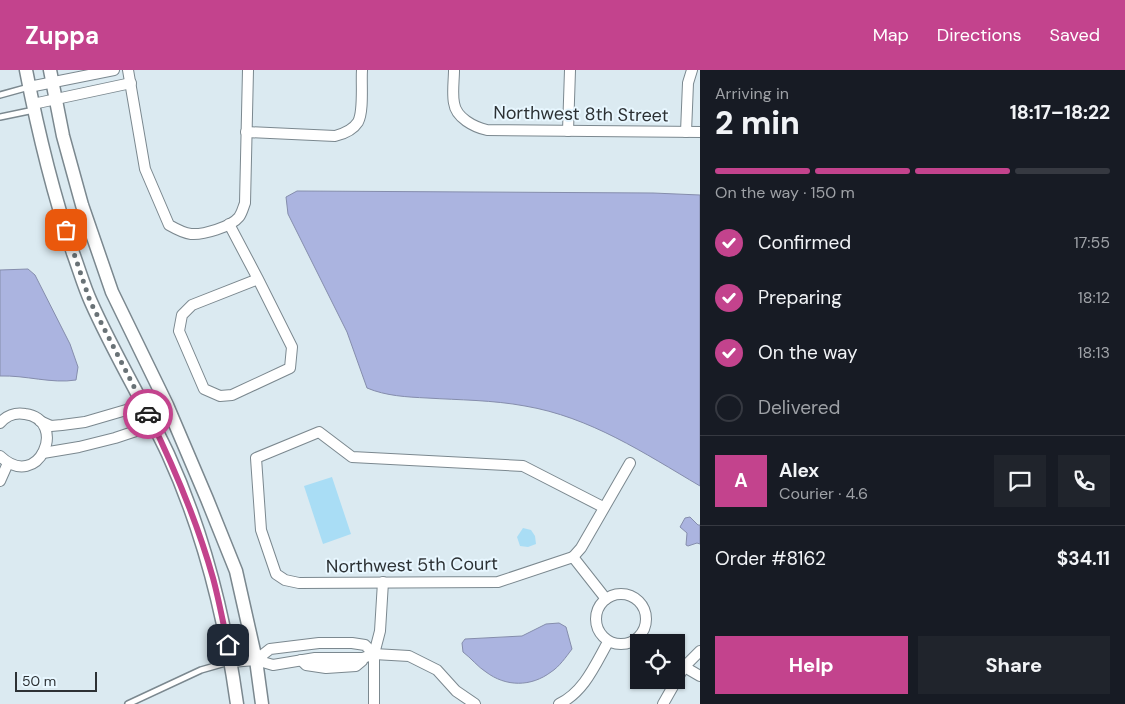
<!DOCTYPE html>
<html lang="en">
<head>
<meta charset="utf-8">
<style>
  body { margin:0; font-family:"DM Sans",sans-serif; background:#20242c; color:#f1f3f6; height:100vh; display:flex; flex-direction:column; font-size:19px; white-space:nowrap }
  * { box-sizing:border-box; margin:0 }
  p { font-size:16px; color:#9ea1a6 }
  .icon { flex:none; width:28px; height:28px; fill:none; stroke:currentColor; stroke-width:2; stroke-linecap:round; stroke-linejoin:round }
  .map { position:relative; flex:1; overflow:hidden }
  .panel { display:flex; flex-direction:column; background:#171b24; width:425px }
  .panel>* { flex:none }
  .fabs { position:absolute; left:630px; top:564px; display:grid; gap:10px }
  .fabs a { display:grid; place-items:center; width:55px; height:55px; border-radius:0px; background:#171b24; box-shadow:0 1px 4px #0004; font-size:25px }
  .scale { position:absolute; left:15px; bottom:12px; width:82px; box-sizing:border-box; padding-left:5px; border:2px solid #2c3134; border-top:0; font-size:14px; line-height:18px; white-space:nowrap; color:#2c3134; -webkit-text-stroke:4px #e8f7ff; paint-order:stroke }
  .pin { position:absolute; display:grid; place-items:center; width:42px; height:42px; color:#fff; margin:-21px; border-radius:10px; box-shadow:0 2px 8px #0006 }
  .courier { position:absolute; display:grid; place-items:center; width:50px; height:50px; margin:-25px; border:4px solid #c3438d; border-radius:50%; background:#fff; color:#222; box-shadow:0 1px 6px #0007 }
  .headline em { font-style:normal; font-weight:800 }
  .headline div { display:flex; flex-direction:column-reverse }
  .headline { display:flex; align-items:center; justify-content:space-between; height:85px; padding:0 15px }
  h1 { font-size:32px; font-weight:800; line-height:38px }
  .bar { display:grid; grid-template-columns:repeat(4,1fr); gap:8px 5px; align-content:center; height:60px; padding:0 15px }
  .bar i { height:6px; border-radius:4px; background:#363941 }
  .bar .current { background:#c3438d }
  .bar p { grid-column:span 4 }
  .line { display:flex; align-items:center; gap:12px; padding:0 15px; border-top:1px solid #363941 }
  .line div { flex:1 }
  .round { display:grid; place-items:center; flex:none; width:52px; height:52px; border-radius:0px; background:#20242c }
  ol { padding:0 15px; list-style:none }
  li { display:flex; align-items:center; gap:15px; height:55px }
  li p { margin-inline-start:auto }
  li .icon { padding:5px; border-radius:50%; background:#c3438d; color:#fff; stroke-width:4 }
  li:last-child { color:#9ea1a6 }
  li i { width:28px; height:28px; border:2px solid #363941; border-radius:50% }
  .cta { display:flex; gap:10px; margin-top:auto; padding:10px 15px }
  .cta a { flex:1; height:58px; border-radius:0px; background:#c3438d; color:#fff; font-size:20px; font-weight:800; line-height:58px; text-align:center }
  .cta a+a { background:#20242c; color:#f1f3f6 }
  header { display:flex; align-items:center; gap:30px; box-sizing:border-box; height:70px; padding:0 25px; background:#c3438d; color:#fff }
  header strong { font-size:24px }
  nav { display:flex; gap:28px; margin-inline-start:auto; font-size:18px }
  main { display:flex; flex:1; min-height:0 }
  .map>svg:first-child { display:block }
</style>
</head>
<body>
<header>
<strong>Zuppa</strong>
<nav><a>Map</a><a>Directions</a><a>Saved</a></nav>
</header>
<main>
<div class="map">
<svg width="700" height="634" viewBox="0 0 700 634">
  <rect width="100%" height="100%" fill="#dbeaf1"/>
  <!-- green -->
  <g fill="#a9ddf5">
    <path d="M332,407L351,464L323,474L304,416Z"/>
    <path d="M523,458L531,460L535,466L536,474L528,477L520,476L517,467Z"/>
  </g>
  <!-- water -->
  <g fill="#abb4e0" stroke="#858dac">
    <path d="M297,121L653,123L700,125V416C644,383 590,347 525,336C493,330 459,330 427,328C407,327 386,326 367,318L347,262L288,144L286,127Z"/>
    <path d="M28,199L35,205L70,274L78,297L76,310C52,314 25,305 0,306V200Z"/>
    <path d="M690,447L698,455H700V474L697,473L688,476L686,475L687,463L680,457L685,448Z"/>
    <path d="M559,553L566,557L572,579C566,587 559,597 551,602C531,617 506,617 486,602C478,597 471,588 463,582L462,573L465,569L522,566L546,554Z"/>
  </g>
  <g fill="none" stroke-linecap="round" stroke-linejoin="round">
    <defs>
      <g id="service">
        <path d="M0,25L29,17"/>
        <path d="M0,47L34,40"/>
        <path d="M128,634L201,600L229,592"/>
      </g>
      <g id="minor">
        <path d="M128,0L145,99L169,155C176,159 183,163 191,164C203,165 231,157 239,147C242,143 243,138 245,133L248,0"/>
        <path d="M454,0C454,10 452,23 454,33C456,48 474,57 487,60L700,62"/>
        <path d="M29,17L114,0"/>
        <path d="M33,34L131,13"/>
        <path d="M568,61L570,0"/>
        <path d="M246,62L335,66C343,64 353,60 358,52C364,41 361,13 362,0"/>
        <path d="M686,62L688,13L692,0"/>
        <path d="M229,154L258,209L292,277L290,298L232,325L220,326L204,319L179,261L182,245L192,235L258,209"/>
        <path d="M40,351L51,356L62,355L85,352L133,338L148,343"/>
        <path d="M0,353C6,346 15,342 25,344C69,350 39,423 0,386"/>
        <path d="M43,383L79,377L115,368L139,360L148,343L167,335"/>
        <path d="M0,411L8,393"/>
        <path d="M603,437L523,396L352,387L319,362L256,388L261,460L276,504L285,510L299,513L498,512L573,487L606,529"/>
        <path d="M573,487L581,478L630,393"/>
        <circle cx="621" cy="549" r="25"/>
        <path d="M256,590L270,579L319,573H352L365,575L374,584"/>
        <path d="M301,590L306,595L326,598L356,596L362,591L363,588"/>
        <path d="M231,592L256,590L273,595L315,588H363L374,584L409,586L437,600L456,621L475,634"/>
        <path d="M676,592L700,606"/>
        <path d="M374,634V584L380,561L383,512"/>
        <path d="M559,634C584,622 595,595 608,572"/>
        <path d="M663,634L684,597L700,581"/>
      </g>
      <g id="tertiary">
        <path d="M26,0C38,62 53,123 73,183C79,199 84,217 91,232C114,284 144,333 168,384C204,463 225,548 237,634"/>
        <path d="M50,0L63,66L82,135L112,222L167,335L207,429L236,501L256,590L262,634"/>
      </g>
    </defs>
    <!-- service casing -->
    <use href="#service" stroke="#7b888f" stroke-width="8"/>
    <!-- minor casing -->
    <use href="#minor" stroke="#7b888f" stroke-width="12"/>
    <!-- tertiary casing -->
    <use href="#tertiary" stroke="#7b888f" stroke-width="15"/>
    <!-- service -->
    <use href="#service" stroke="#fff" stroke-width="5"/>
    <!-- minor -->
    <use href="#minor" stroke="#fff" stroke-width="10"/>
    <!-- tertiary -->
    <use href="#tertiary" stroke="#fff" stroke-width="12"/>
  </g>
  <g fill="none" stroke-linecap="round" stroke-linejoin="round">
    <!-- done -->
    <path stroke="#697276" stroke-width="5" stroke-dasharray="0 9" d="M66,160L90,231L148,344"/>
    <!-- route -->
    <path stroke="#c3438d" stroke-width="6" d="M148,344C174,397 197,451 213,508C219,530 223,553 228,575"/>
  </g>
  <g text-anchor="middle" stroke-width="4" stroke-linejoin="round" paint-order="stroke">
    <!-- street labels -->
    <g font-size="18" fill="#2c3134" stroke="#e8f7ff">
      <text transform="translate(581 44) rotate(1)" y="6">Northwest 8th Street</text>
      <text transform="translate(412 495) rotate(-1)" y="6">Northwest 5th Court</text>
    </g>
  </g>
</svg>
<div class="fabs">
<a><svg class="icon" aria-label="locate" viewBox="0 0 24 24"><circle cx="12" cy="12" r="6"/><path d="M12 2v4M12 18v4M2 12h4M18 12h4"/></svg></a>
</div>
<div class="scale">50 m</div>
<div class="pin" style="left:66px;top:160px;background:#ea580c"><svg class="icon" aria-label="bag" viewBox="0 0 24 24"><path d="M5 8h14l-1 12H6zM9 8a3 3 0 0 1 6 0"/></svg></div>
<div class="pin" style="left:228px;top:575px;background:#1f2937"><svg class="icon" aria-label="home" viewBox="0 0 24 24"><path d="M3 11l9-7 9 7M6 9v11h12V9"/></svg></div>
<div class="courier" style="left:148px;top:344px"><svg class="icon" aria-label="car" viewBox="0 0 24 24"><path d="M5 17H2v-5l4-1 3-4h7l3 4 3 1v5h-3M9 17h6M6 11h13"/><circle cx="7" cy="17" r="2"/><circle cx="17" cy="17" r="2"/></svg></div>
</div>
<section class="panel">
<div class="headline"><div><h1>2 min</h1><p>Arriving in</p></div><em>18:17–18:22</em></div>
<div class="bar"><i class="current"></i><i class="current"></i><i class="current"></i><i></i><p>On the way · 150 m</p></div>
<ol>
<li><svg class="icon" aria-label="check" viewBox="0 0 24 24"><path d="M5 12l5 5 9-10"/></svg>Confirmed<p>17:55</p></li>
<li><svg class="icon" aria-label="check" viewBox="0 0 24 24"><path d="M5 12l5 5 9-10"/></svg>Preparing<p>18:12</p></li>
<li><svg class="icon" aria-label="check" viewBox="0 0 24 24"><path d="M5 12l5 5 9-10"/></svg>On the way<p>18:13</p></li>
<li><i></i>Delivered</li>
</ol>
<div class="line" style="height:90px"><b class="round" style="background:#c3438d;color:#fff">A</b><div><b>Alex</b><p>Courier · 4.6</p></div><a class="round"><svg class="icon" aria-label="chat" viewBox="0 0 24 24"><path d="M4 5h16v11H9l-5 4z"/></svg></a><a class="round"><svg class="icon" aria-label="phone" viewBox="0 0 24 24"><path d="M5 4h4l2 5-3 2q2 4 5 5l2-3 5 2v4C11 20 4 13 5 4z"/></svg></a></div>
<div class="line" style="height:65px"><div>Order #8162</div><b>$34.11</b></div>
<div class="cta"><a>Help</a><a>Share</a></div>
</section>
</main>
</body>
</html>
